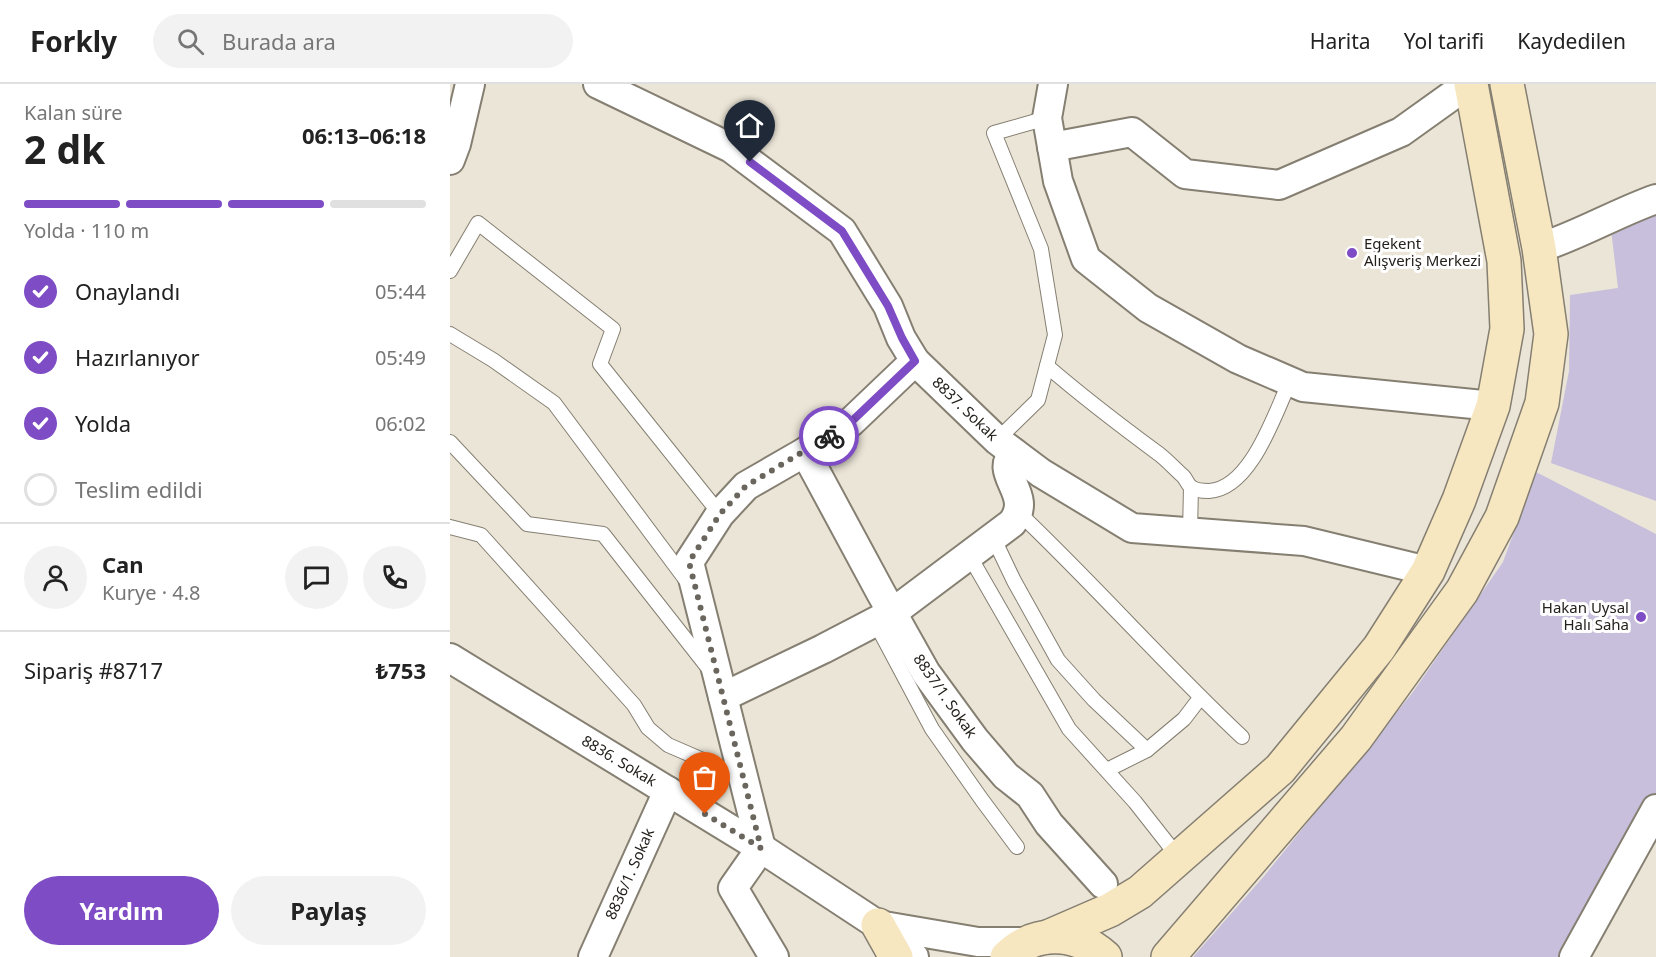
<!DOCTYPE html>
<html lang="tr">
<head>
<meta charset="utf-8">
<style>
  body { margin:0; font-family:"Noto Sans",sans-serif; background:#f2f2f2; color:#222; height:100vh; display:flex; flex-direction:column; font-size:22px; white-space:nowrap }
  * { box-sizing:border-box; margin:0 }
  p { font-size:20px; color:#767676 }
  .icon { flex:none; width:33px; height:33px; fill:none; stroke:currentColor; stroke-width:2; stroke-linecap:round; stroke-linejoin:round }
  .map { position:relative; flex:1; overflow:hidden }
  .drawer { display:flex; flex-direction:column; background:#fff; width:450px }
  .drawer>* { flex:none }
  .pin { position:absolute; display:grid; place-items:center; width:51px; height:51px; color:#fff; margin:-62px -26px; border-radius:50% 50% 50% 0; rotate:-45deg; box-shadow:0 0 6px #0007 }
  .pin .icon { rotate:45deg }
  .courier { position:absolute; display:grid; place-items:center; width:60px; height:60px; margin:-30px; border:4px solid #7e4cc4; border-radius:50%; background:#fff; color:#222; box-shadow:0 2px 8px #0007 }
  .headline em { font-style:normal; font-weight:700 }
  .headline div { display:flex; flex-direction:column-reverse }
  .headline { display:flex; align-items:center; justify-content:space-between; height:102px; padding:0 24px }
  h1 { font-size:39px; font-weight:700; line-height:45px }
  .bar { display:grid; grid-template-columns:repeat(4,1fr); gap:9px 6px; align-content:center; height:72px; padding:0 24px }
  .bar i { height:8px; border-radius:4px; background:#e0e0e0 }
  .bar .selected { background:#7e4cc4 }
  .bar p { grid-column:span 4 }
  .line { display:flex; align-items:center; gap:15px; padding:0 24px; border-top:2px solid #e0e0e0 }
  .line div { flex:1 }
  .round { display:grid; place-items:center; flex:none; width:63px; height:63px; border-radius:32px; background:#f2f2f2 }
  ol { padding:0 24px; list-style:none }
  li { display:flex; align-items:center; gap:18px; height:66px }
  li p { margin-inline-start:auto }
  li .icon { padding:6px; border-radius:50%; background:#7e4cc4; color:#fff; stroke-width:4 }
  li:last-child { color:#767676 }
  li i { width:33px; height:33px; border:3px solid #e0e0e0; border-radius:50% }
  .button { display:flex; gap:12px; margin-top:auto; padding:12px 24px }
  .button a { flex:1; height:69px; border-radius:36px; background:#7e4cc4; color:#fff; font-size:24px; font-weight:700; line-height:69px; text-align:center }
  .button a+a { background:#f2f2f2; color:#222 }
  header { display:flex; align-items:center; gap:36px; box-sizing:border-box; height:84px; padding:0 30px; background:#fff; border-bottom:2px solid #e0e0e0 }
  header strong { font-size:28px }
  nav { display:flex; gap:33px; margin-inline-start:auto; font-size:21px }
  .search { width:420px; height:54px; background:#f2f2f2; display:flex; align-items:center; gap:15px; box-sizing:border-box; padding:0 21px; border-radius:33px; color:#767676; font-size:22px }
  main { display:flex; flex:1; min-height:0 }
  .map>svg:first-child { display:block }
</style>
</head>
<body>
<header>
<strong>Forkly</strong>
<div class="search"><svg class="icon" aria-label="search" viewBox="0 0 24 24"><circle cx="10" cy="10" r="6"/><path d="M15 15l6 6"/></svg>Burada ara</div>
<nav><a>Harita</a><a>Yol tarifi</a><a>Kaydedilen</a></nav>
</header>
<main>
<section class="drawer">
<div class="headline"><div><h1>2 dk</h1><p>Kalan süre</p></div><em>06:13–06:18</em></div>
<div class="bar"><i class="selected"></i><i class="selected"></i><i class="selected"></i><i></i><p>Yolda · 110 m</p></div>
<ol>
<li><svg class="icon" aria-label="check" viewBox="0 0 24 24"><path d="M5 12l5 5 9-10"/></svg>Onaylandı<p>05:44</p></li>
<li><svg class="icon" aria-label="check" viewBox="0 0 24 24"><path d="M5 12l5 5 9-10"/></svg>Hazırlanıyor<p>05:49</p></li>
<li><svg class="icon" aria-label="check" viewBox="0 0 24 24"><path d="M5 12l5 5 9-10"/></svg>Yolda<p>06:02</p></li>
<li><i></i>Teslim edildi</li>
</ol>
<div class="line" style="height:108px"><a class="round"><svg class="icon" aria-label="person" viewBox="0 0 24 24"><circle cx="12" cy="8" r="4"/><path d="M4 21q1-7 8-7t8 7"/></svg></a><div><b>Can</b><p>Kurye · 4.8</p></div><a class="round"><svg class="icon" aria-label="chat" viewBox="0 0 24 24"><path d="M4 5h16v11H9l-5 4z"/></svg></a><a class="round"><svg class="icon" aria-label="phone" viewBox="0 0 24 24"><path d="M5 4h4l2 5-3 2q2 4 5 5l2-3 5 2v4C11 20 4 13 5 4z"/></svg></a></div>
<div class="line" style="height:78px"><div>Sipariş #8717</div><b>₺753</b></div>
<div class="button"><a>Yardım</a><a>Paylaş</a></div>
</section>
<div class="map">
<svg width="1206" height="873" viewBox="0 0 1206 873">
  <rect width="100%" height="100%" fill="#ebe5d7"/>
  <!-- green -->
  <g fill="#c7bfdb">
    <path d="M1206,128V417L1101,379L1119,287L1120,211L1168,204L1161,145Z"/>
    <path d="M1086,388L1206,450V709L1170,776L1115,873H743L815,791L963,608L1053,478Z"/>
  </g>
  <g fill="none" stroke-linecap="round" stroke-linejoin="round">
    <defs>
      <g id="lane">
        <path d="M0,187L28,139L163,245L150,280L270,430"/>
        <path d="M0,250L43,276L104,319L236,496"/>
        <path d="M597,282C633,313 671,342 709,370C718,377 725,385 733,392C736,395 738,401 741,403C746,407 754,407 759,407C801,405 825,329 840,297"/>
        <path d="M547,356L588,316L605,251L591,165L544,49L597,34"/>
        <path d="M0,358L77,440L153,450L259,585"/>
        <path d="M568,428C645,501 715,581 792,653"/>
        <path d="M0,443L31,451L184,621L198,644L218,661L292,693"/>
        <path d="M740,448L741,403"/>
        <path d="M543,453L564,497L608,576L644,616L697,666"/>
        <path d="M519,471L619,645L685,718L729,774"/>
        <path d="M425,538L482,645L532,716L567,763"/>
        <path d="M657,686L697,666L734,635L750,614"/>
      </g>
      <g id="street">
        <path d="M148,0L281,64L392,147L438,222L451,254L465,277L547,356L591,389L682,444L854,457L978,487"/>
        <path d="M603,0L597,34L608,97L636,175L698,224L788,275L853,303L1043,322"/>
        <path d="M602,63L682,48L735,90L829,101L951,48L1018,0"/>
        <path d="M0,76L6,60L20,0"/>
        <path d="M1089,164C1130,151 1166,129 1206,115"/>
        <path d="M355,368L431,509L476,589L525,656L556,692L580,711L599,740L653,800"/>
        <path d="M0,574L311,764L428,841"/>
        <path d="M273,613L373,565L442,529L562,439C585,410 542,390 564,369"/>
        <path d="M143,873L218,707"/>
        <path d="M324,873L283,804L311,764L239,478L270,430L296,402L355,368L401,338L465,277"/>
        <path d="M464,873L428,841L528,858H578"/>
        <path d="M1124,873L1206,725"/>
      </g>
      <g id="secondary">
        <path d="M428,841L446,873"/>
        <path d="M600,852L660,826L690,808L830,685L929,564L978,487L1009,416L1043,322L1057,245L1054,177L1021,0"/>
        <path d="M557,873C586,845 626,847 655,873"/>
        <path d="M718,873L906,654L1012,507L1052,433L1092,319L1101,250L1089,164L1057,0"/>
      </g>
    </defs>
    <!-- lane casing -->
    <use href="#lane" stroke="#857f72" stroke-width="16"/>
    <!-- street casing -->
    <use href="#street" stroke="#857f72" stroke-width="32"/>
    <!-- secondary casing -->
    <use href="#secondary" stroke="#857f72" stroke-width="36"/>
    <!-- lane -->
    <use href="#lane" stroke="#fff" stroke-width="14"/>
    <!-- street -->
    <use href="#street" stroke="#fff" stroke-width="28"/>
    <!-- secondary -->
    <use href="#secondary" stroke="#f7e7c0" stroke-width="33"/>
  </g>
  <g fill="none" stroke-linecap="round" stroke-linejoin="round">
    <!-- done -->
    <path stroke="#6a665d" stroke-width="6" stroke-dasharray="0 10.8" d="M255,730L311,764L239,478L270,430L296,402L379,352"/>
    <!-- route -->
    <path stroke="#7e4cc4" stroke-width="8" d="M300,78L392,147L438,222L452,254L465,277L401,338L379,352"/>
  </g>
  <!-- markers -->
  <g fill="#7e4cc4" stroke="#fff" stroke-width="2">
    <circle cx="902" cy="169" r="6"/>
    <circle cx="1191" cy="533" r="6"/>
  </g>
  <g text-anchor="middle" stroke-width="6" stroke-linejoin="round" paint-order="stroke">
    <!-- poi labels -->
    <g font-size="15" fill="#24211c" stroke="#fff" text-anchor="start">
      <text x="914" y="165">Egekent<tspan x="914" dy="17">Alışveriş Merkezi</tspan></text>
      <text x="1179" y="529" text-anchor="end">Hakan Uysal<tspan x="1179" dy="17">Halı Saha</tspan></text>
    </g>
    <!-- street labels -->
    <g font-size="15" fill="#24211c" stroke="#fff">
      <text transform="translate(515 325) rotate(44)" y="5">8837. Sokak</text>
      <text transform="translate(495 612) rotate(55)" y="5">8837/1. Sokak</text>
      <text transform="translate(169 677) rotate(31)" y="5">8836. Sokak</text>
      <text transform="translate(180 790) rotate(-66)" y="5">8836/1. Sokak</text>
    </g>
  </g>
</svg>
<div class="pin" style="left:255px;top:730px;background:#ea580c"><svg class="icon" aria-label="bag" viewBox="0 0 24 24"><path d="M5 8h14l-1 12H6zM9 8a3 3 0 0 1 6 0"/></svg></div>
<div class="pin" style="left:300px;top:78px;background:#1f2937"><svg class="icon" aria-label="home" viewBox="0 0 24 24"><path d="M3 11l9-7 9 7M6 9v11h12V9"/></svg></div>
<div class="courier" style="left:379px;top:352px"><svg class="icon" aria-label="bike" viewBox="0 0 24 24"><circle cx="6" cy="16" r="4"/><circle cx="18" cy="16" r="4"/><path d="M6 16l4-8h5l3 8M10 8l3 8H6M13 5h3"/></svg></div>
</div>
</main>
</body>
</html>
